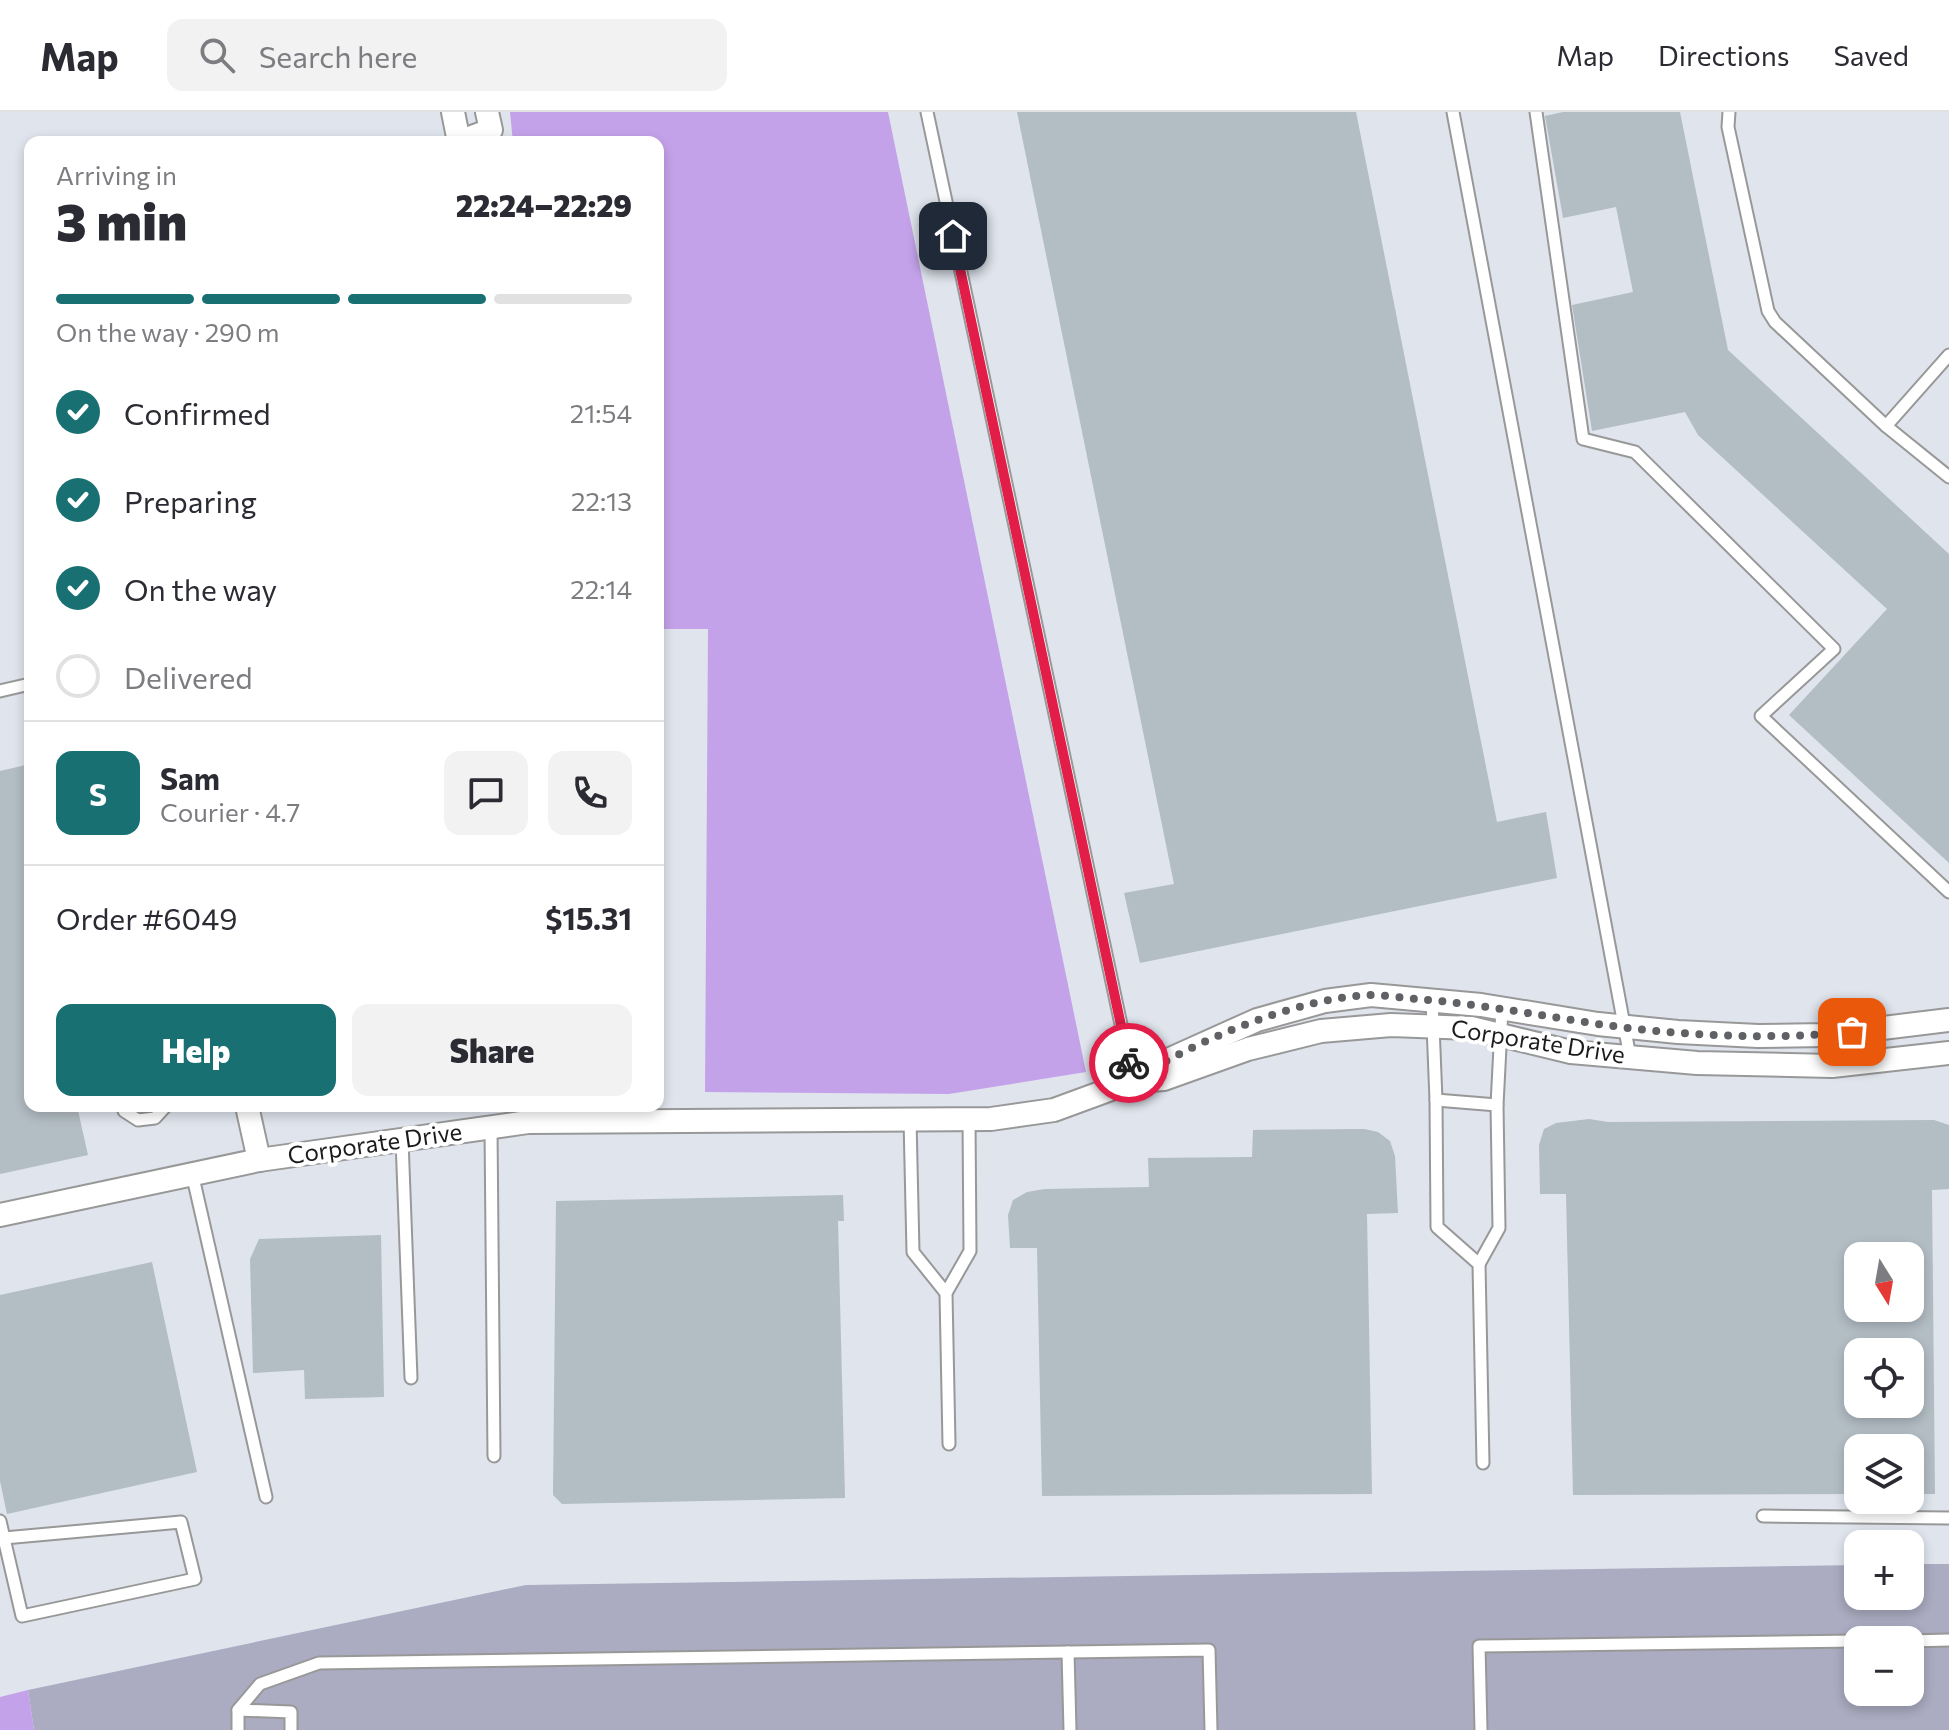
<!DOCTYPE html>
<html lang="en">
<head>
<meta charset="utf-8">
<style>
  body { margin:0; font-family:Commissioner,sans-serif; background:#f2f2f3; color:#2b2b33; height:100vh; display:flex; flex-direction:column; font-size:30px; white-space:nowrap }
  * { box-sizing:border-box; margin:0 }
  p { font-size:26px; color:#7c7c81 }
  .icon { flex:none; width:44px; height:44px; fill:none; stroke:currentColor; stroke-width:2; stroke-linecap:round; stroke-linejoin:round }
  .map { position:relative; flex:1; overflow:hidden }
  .sheet { position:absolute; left:24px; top:24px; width:640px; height:976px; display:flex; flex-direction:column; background:#fff; border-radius:16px; box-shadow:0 4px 12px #0003 }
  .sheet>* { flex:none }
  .needle { width:52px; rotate:169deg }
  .tools { position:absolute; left:1844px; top:1130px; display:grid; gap:16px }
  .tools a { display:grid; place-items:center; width:80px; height:80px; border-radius:16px; background:#fff; box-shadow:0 4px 12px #0003; font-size:40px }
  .pin { position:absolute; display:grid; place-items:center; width:68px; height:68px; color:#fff; margin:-34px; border-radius:16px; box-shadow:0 4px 12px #0006 }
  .courier { position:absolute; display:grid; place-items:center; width:80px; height:80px; margin:-40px; border:6px solid #e11d48; border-radius:50%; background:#fff; color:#222; box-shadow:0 2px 10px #0007 }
  .headline em { font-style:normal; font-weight:800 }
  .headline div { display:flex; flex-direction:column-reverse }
  .headline { display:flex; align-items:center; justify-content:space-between; height:136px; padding:0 32px }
  h1 { font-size:52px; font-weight:800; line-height:60px }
  .bar { display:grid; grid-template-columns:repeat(4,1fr); gap:12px 8px; align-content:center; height:96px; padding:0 32px }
  .bar i { height:10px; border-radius:6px; background:#e1e1e2 }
  .bar .selected { background:#187072 }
  .bar p { grid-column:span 4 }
  .line { display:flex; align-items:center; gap:20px; padding:0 32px; border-top:2px solid #e1e1e2 }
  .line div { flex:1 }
  .round { display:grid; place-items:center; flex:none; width:84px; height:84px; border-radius:16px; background:#f2f2f3 }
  ol { padding:0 32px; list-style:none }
  li { display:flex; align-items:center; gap:24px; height:88px }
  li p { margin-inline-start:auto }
  li .icon { padding:8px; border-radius:50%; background:#187072; color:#fff; stroke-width:4 }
  li:last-child { color:#7c7c81 }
  li i { width:44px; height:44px; border:4px solid #e1e1e2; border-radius:50% }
  .action { display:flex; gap:16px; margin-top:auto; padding:16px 32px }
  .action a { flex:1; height:92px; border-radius:16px; background:#187072; color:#fff; font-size:32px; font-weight:800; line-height:92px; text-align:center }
  .action a+a { background:#f2f2f3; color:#2b2b33 }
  header { display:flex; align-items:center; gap:48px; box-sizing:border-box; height:112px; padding:0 40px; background:#fff; border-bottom:2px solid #e1e1e2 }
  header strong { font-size:38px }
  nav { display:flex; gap:44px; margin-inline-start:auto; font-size:28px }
  .search { width:560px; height:72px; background:#f2f2f3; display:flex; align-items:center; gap:20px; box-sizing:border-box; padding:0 28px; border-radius:16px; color:#7c7c81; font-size:30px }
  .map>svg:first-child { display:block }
</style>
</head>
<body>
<header>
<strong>Map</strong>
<div class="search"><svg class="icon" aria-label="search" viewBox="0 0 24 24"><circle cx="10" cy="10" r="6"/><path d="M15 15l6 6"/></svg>Search here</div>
<nav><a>Map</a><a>Directions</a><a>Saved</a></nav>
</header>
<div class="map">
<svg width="1949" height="1618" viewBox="0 0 1949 1618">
  <rect width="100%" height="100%" fill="#dfe4ed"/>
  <!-- construction -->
  <path fill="#ababc1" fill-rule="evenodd" d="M1910,1452H1949V1618H34L28,1578L526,1473L1858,1453V1484H1910ZM1858,1528H1910V1580H1858Z"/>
  <!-- grass -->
  <g fill="#c4a2ea">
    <path d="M510,0H888L1086,960L949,982L705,980L708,517H658V30H513Z"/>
    <path d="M28,1578L34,1618H0V1585Z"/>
  </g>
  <!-- building -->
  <g fill="#b3bdc4" fill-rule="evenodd">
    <path d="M1017,0H1356L1497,710L1546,700L1557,766L1140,851L1124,781L1174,772Z"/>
    <path d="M1563,0H1680L1728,238L1949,442V751L1789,603L1887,497L1698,323L1685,300L1592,319L1572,193L1633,180L1616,95L1563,106L1545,4Z"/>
    <path d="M30,652V994H77L88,1043L0,1062V659Z"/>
    <path d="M1589,1007L1608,1010L1934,1008L1949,1013V1077L1932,1078L1935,1382H1910V1336H1858V1382L1573,1383L1566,1082H1540L1539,1033L1544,1017L1556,1011ZM1858,1144H1910V1196H1858ZM1858,1240H1910V1292H1858Z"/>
    <path d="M1364,1017L1378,1020L1390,1029L1395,1044L1398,1101L1367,1102L1372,1382L1042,1384L1037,1136H1010L1008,1103L1013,1088L1027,1080L1045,1077L1149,1075L1148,1046L1252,1045L1253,1018Z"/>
    <path d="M843,1083L844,1109H838L845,1386L562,1392L553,1383L556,1089Z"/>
    <path d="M381,1123L384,1285L305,1287L304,1258L253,1261L250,1147L259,1127Z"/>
    <path d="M152,1150L197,1360L7,1402L0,1369V1183Z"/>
  </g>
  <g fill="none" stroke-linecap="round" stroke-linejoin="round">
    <defs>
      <g id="lane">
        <path d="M927,0L1133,969"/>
        <path d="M1453,0L1630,945"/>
        <path d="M1536,0L1583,327L1635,340L1834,537L1761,604L1949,780"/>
        <path d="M1729,0L1728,15L1768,199L1775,210L1886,314L1949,365"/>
        <path d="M1886,314L1949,243"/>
        <path d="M0,579L30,572"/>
        <path d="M1432,888L1436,988L1437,1115L1479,1152L1483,1351"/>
        <path d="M1436,988L1497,993"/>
        <path d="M123,994L124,999L138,1008L155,1006L166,994"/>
        <path d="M910,1007L913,1140L946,1181"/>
        <path d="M491,1015L494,1344"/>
        <path d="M402,1028L411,1266"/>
        <path d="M192,1061L266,1385"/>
        <path d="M1479,1152L1499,1116L1497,993L1502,896"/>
        <path d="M949,1332L946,1181L970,1139L969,1007"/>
        <path d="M1763,1404L1949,1406"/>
        <path d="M0,1409L22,1504L195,1467L181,1410L4,1426"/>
        <path d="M1910,1529L1949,1528"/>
        <path d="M1068,1540L1070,1618"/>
        <path d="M238,1598L291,1600V1618"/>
        <path d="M238,1618V1598L260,1572L319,1551L1209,1538L1211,1618"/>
        <path d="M1481,1618L1479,1534L1858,1529"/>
      </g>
      <g id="street">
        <path d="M453,0L459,30"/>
        <path d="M458,30L491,18L487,0"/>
        <path d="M1134,969L1164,967L1248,937L1321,919L1391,913L1471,916L1571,940L1697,951L1832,954L1949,941"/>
        <path d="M247,994L259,1048"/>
        <path d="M0,1103L259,1048L528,1010L991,1007L1054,998L1133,969L1159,952L1257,908L1325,889L1371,883L1481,893L1598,912L1678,920L1758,924L1825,923L1949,908"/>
      </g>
    </defs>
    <!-- lane casing -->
    <use href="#lane" stroke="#989898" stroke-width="15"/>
    <!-- street casing -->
    <use href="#street" stroke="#989898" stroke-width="26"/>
    <!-- lane -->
    <use href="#lane" stroke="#fff" stroke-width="11"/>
    <!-- street -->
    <use href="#street" stroke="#fff" stroke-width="22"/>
  </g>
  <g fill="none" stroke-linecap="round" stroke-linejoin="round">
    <!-- done -->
    <path stroke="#606164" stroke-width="8" stroke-dasharray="0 14.4" d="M1129,951L1133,969C1194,929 1296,886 1370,883C1386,883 1403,886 1418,887C1479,892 1538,903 1598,912C1682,924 1768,928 1852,920"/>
    <!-- route -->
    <path stroke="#e11d48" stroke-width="10" d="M953,124L1129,951"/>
  </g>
  <g text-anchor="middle" stroke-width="8" stroke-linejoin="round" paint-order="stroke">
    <!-- street labels -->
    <g font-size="24" fill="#1b1b1b" stroke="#fff">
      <text transform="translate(1538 930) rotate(9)" y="8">Corporate Drive</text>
      <text transform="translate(375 1032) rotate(-8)" y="8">Corporate Drive</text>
    </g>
  </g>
</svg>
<div class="tools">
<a><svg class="needle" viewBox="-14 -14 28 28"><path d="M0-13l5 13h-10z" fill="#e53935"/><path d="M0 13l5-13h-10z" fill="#7c7c81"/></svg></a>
<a><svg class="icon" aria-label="locate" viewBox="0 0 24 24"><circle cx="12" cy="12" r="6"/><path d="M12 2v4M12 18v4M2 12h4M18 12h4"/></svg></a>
<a><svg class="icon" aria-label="layers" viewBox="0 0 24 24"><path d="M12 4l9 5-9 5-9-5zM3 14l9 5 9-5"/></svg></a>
<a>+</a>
<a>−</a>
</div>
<div class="pin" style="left:1852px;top:920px;background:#ea580c"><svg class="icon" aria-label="bag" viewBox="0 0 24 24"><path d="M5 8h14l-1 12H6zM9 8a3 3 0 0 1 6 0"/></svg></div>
<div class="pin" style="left:953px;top:124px;background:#1f2937"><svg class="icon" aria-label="home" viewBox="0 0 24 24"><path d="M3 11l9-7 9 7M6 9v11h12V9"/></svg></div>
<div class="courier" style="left:1129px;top:951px"><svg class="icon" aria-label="bike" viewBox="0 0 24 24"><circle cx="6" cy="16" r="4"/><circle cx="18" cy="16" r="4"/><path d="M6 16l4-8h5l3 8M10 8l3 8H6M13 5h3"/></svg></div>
<section class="sheet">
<div class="headline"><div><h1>3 min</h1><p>Arriving in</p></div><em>22:24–22:29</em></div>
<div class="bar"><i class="selected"></i><i class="selected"></i><i class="selected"></i><i></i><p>On the way · 290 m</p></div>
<ol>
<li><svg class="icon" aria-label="check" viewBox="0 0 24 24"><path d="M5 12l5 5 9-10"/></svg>Confirmed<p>21:54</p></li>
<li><svg class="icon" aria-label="check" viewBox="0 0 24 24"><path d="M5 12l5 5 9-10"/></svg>Preparing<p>22:13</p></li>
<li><svg class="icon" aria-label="check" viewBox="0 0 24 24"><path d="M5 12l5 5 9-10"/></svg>On the way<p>22:14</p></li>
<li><i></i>Delivered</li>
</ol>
<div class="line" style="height:144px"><b class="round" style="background:#187072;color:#fff">S</b><div><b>Sam</b><p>Courier · 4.7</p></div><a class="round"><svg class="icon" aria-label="chat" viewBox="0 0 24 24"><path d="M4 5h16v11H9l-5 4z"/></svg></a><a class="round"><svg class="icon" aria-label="phone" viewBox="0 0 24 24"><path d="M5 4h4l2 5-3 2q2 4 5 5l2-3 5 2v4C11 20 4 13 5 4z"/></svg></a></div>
<div class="line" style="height:104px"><div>Order #6049</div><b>$15.31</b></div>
<div class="action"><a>Help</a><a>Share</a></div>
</section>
</div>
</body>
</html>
